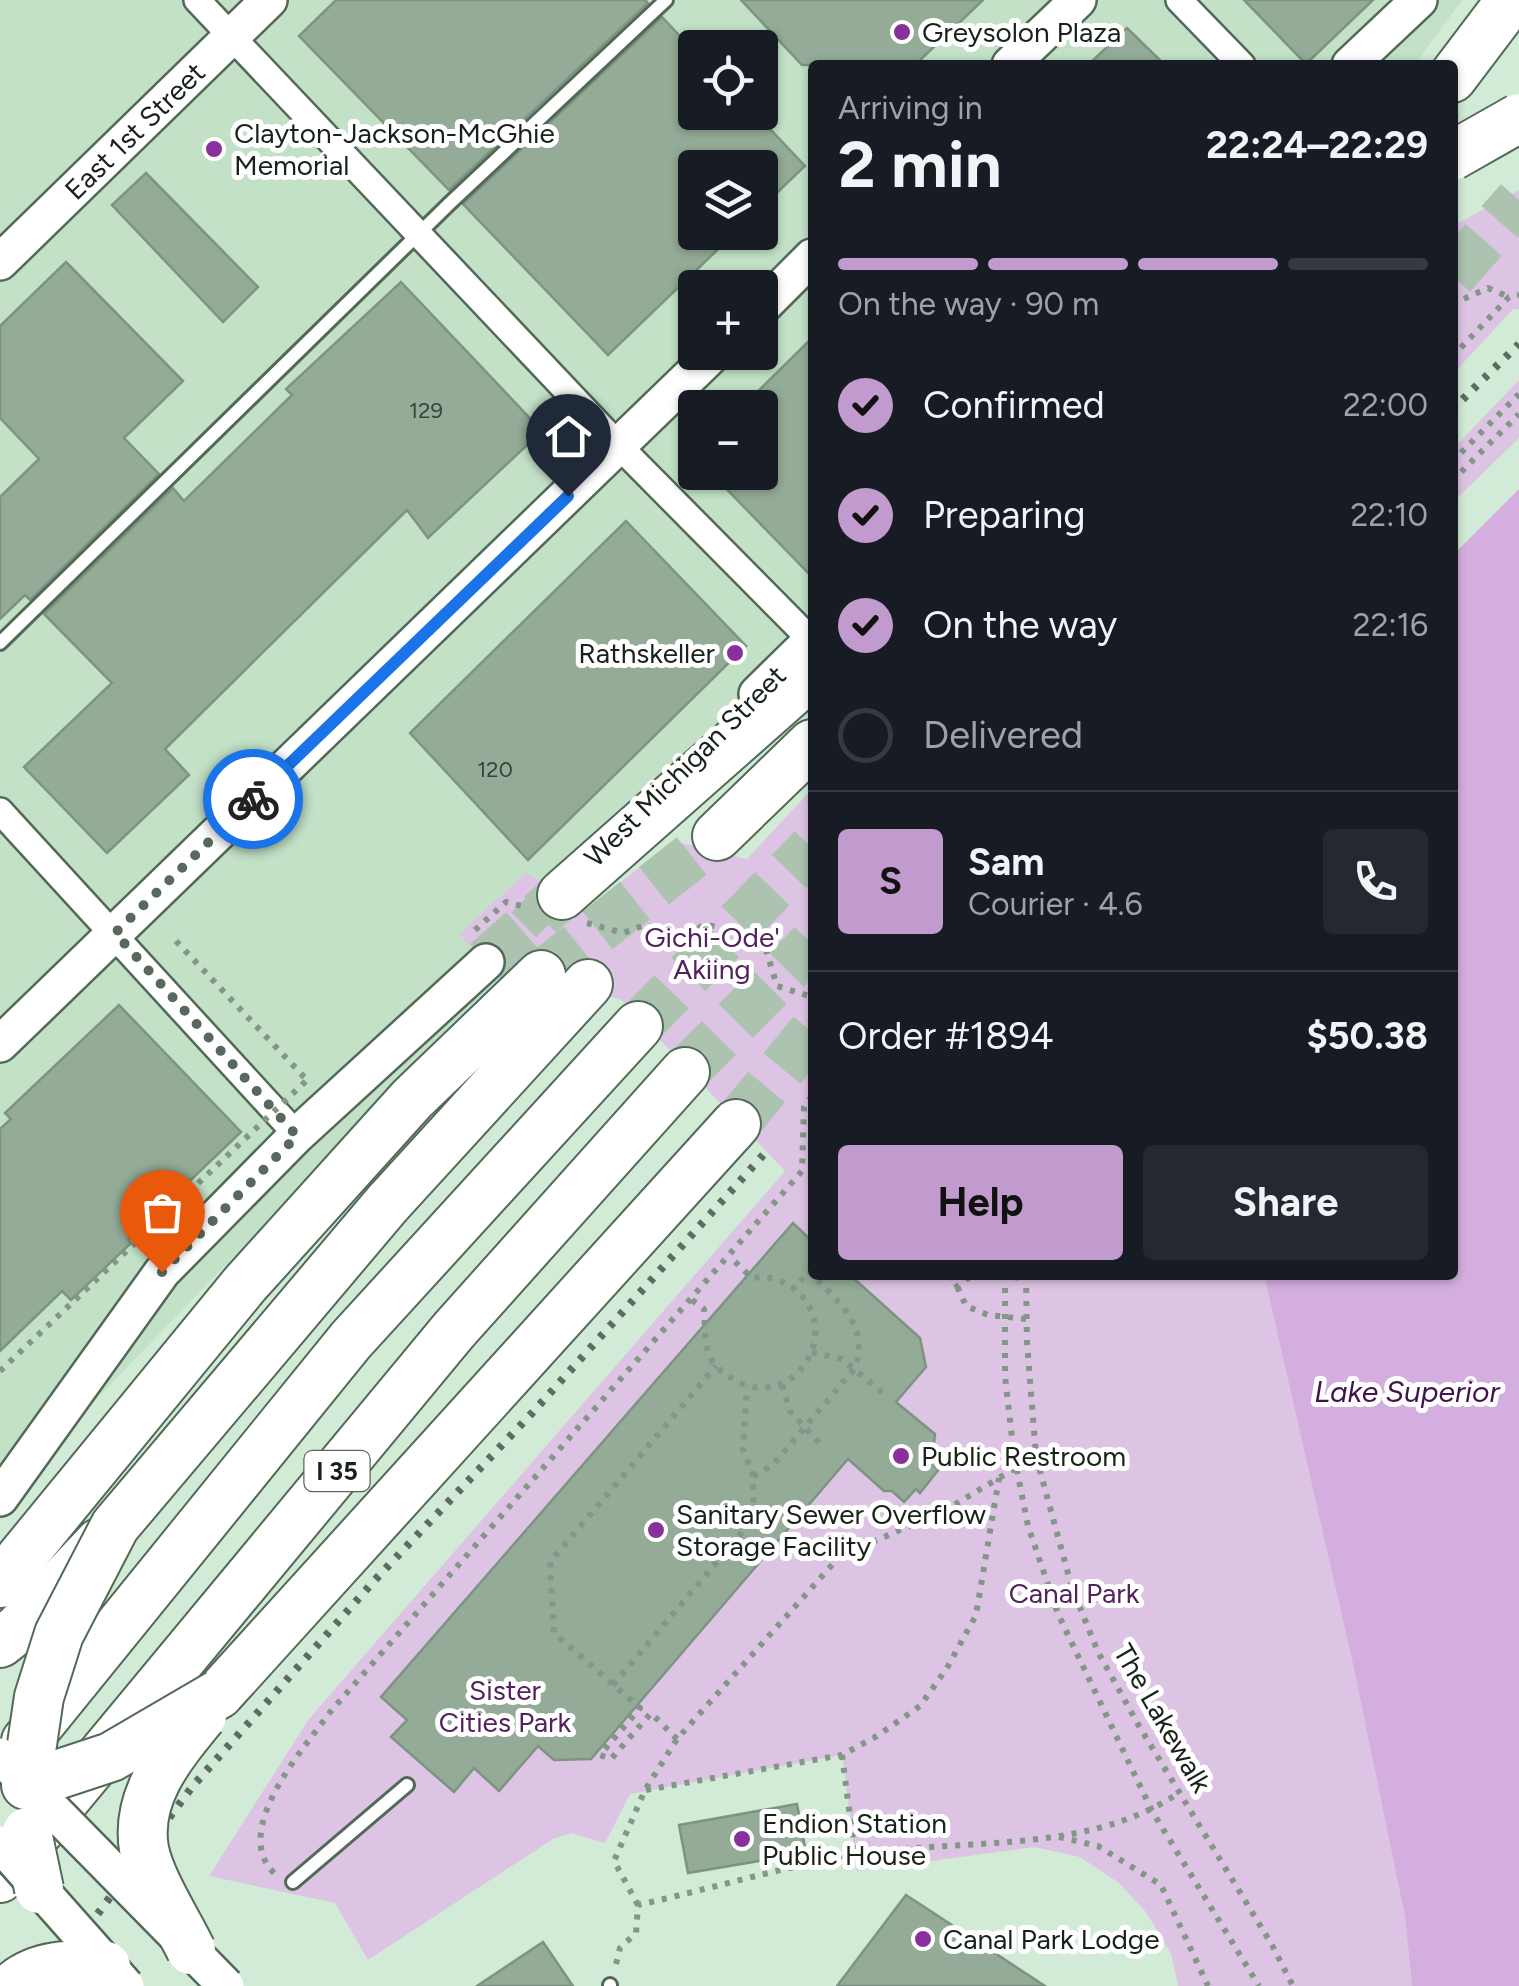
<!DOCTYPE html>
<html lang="en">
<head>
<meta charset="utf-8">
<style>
  body { margin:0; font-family:Figtree,sans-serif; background:#242831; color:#f1f3f6; height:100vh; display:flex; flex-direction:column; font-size:38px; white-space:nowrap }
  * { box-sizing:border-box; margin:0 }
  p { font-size:32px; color:#9ea1a6 }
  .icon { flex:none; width:55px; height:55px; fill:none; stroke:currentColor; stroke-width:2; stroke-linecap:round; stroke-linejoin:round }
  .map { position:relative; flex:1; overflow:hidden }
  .sheet { position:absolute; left:808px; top:60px; width:650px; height:1220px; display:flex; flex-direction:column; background:#171b24; border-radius:10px; box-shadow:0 2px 8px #0004 }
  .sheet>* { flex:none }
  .tools { position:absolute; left:678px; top:30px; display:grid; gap:20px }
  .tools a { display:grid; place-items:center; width:100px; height:100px; border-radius:10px; background:#171b24; box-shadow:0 2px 8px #0004; font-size:50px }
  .pin { position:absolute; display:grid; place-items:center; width:85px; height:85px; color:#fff; margin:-102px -42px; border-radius:50% 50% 50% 0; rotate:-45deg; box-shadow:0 0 10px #0007 }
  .pin .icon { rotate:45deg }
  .courier { position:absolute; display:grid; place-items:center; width:100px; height:100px; margin:-50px; border:8px solid #1a73e8; border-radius:50%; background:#fff; color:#222; box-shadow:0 2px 12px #0007 }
  .headline em { font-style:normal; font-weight:700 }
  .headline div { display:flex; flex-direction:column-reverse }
  .headline { display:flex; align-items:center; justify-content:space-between; height:170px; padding:0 30px }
  h1 { font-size:65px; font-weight:700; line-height:75px }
  .bar { display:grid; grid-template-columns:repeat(4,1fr); gap:15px 10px; align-content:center; height:120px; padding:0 30px }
  .bar i { height:12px; border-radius:8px; background:#363941 }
  .bar .active { background:#c29bce }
  .bar p { grid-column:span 4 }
  .line { display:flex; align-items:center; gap:25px; padding:0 30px; border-top:2px solid #363941 }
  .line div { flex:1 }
  .round { display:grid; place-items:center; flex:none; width:105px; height:105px; border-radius:10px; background:#242831 }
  ol { padding:0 30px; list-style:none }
  li { display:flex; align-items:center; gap:30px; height:110px }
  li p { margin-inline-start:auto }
  li .icon { padding:10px; border-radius:50%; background:#c29bce; color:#111; stroke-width:4 }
  li:last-child { color:#9ea1a6 }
  li i { width:55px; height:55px; border:5px solid #363941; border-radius:50% }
  .primary-button { display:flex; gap:20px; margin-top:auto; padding:20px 30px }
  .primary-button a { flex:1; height:115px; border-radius:10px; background:#c29bce; color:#111; font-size:40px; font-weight:700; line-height:115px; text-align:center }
  .primary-button a+a { background:#242831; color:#f1f3f6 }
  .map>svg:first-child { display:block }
</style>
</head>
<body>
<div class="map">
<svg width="1519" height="1986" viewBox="0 0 1519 1986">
  <rect width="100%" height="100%" fill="#d1ebd6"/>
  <!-- built -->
  <path fill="#c2e1c7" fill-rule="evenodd" d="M0,0H1462L1414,65H812V669L434,1049L0,1499ZM695,48H760V112H695ZM695,168H760V232H695ZM695,288H760V352H695ZM695,408H760V472H695Z"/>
  <!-- green -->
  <g fill="#dec4e4">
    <path d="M1519,190V309H1513L1453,374V226Z"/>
    <path d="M1519,380V443L1453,510V449Z"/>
    <path d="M812,789V1275H1264L1354,1669L1405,1917L1412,1986H1178L1171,1954L1146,1912L1119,1883L1080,1857L1034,1847L857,1871L842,1755L630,1794L605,1843L571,1833L553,1839L368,1960L335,1903L209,1876L309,1719L785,1171L622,1000L518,971L505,981L459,934L526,873L588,908L673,841L747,859Z"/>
  </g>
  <!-- water -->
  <path fill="#d4aede" d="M1519,443V1986H1412L1405,1917L1354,1669L1264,1275H1452L1453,510Z"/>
  <!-- pier -->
  <path fill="#d1ebd6" d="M1519,438V489L1453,555L1452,503Z"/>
  <!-- building -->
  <g fill="#93ab97" stroke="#7c9481" stroke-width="2.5">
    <path d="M336,0H645L648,3L449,190L299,36Z"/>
    <path d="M741,0H983L915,65H802Z"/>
    <path d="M1244,0H1373L1306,64Z"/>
    <path d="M662,17L695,52V112H754L805,166L760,209V168H695V232H736L608,355L463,204Z"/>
    <path d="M1127,28L1165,65H1088Z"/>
    <path d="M146,173L258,287L223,322L112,205Z"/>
    <path d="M66,262L183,381L124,438L159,474L30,600L25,595L0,619V497L39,459L0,418V326Z"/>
    <path d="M401,282L542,431L428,538L407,510L165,749L189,775L107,853L24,767L112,683L44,614L173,488L184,501L292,395L286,389Z"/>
    <path d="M812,338V577L710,472H760V408H741Z"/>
    <path d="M626,521L746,646L528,860L410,733Z"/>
    <path d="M119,1005L241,1132L128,1240L131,1243L71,1300L62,1291L0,1351V1129L11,1119L5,1113Z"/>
    <path d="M793,1223L812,1241V1275H850L920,1338L926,1367L896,1402L935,1434L934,1444L945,1454L935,1466L939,1469L920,1493L916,1489L904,1502L892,1491H884L848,1459L591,1759L554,1760L538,1746L499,1791L474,1768L454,1792L391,1737L407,1720L381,1697Z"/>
    <path d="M797,1804L806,1853L688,1873L679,1825Z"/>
    <path d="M906,1895L1045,1986H837Z"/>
    <path d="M543,1942L573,1986H477Z"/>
  </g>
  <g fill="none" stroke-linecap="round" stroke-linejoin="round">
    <!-- secondary-tunnel -->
    <path stroke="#acc3b0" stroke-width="35" stroke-dasharray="35 18" stroke-linecap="butt" d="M486,962L557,892"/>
    <!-- highway-tunnel -->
    <g stroke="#acc3b0" stroke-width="48" stroke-dasharray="48 24" stroke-linecap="butt">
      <path d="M1452,276L1519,200"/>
      <path d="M486,962L562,895"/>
      <path d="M541,975L717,836"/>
      <path d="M638,1026L812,848"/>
      <path d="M685,1072L812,944"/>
      <path d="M736,1124L812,1032"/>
    </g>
    <defs>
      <g id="lane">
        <path d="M0,643L449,204L666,0"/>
        <path d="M293,1882L407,1785"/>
        <path d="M610,1985V1986"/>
      </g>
      <g id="street">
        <path d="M197,0L620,447L812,641"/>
        <path d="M1179,0L1242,65"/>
        <path d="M0,811L297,1135"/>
      </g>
      <g id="secondary">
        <path d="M1010,65L1078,0"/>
        <path d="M1350,65L1419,0"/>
        <path id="s1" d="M0,262L269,0"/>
        <path d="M760,309L812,257"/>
        <path d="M757,694L812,640"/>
        <path d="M0,1044L715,352"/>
        <path d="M0,1498L162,1272L297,1135L486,962"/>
      </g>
      <g id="highway">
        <path d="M1452,78L1511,0"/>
        <path d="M717,836L812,744"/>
        <path d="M562,895L812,674"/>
        <path d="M387,1204L588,984"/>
        <path d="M0,1583L245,1284L412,1099L541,975"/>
        <path d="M0,1643L19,1628L99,1543"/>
        <path d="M219,1694L736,1124"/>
        <path d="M26,1741L351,1340L638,1026"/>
        <path d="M0,1878L454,1330L685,1072"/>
      </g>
    </defs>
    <!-- lane casing -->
    <use href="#lane" stroke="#526957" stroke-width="18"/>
    <!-- street casing -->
    <use href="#street" stroke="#526957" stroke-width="30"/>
    <!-- secondary casing -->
    <use href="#secondary" stroke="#526957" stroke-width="40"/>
    <!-- highway casing -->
    <use href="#highway" stroke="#526957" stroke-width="52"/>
    <!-- path -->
    <g stroke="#839687" stroke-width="6" stroke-dasharray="5 8" stroke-linecap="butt">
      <path d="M1452,304L1488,288L1509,297"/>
      <path d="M1452,357L1509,297L1519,295"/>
      <path d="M1452,462L1519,394"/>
      <path d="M1452,481L1519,414"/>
      <path d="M587,923L623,933L645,925L688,935L705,924L763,940L777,986L812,997"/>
      <path d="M475,930L506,902L526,907"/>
      <path d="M176,941L307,1080L309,1078"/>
      <path d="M952,1275L966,1306L988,1315L1026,1319"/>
      <path d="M1001,1275L1026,1279"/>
      <path d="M1005,1275V1376L1014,1455L1028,1526L1058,1614L1152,1811L1259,1986"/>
      <path d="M1026,1275L1027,1342L1036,1456L1072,1588L1098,1652L1139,1726L1272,1945L1293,1986"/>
      <path d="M955,1288L966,1279L982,1275"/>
      <path d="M692,1300L704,1309C705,1323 704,1341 709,1355C714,1367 725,1375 736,1381C790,1410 841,1340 801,1295C788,1281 770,1275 752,1278L730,1257"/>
      <path d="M812,1352L842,1359L885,1395"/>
      <path d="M782,1385L790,1411L823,1447"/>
      <path d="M753,1476L773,1465L855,1368C870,1325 837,1301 809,1271L794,1288"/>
      <path d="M613,1685L754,1518L753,1476L743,1449L747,1387"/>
      <path d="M677,1739L651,1713L611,1759L600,1755L640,1708L554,1633L550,1562L716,1366"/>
      <path d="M842,1755L855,1855"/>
      <path d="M646,1790L842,1755L877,1736L920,1706L947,1668L976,1615L999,1478"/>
      <path d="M1059,1837L1098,1846L1161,1885L1208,1986"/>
      <path d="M274,1873C230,1830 305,1747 331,1711L802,1171L804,1107L812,1096"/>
      <path d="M638,1905L614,1861L645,1790L677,1739L840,1556L942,1512L1036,1456"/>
      <path d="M616,1964L620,1948L636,1933L638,1905C710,1889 782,1867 854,1855C960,1837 1087,1856 1180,1792"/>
    </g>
    <!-- lane -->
    <use href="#lane" stroke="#fff" stroke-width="12"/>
    <!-- street -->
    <use href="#street" stroke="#fff" stroke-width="25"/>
    <!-- secondary -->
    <use href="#secondary" stroke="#fff" stroke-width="35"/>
    <!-- highway -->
    <use href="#highway" stroke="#fff" stroke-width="48"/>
    <!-- rail -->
    <g stroke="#5d6c60" stroke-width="8" stroke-dasharray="5 10" stroke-linecap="butt">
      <path d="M1452,410L1519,344"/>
      <path d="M44,1986L192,1787L374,1581L533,1412L765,1153"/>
    </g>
    <defs>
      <g id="secondary-bridge">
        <path d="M0,1756L226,1986"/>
        <path d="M0,1844L126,1986"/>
      </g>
      <g id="highway-bridge">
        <path d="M1452,156L1519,118"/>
        <path d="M219,1694L111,1757L26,1785L39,1697L59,1634L115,1526L387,1204"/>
        <path d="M27,1832L39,1889"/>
        <path d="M191,1950C177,1921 150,1880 144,1849C135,1796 171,1754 202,1716"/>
        <path d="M13,1986C39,1963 73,1965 106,1966"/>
      </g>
    </defs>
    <!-- secondary-bridge casing -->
    <use href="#secondary-bridge" stroke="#526957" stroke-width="40" stroke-linecap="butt"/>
    <!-- highway-bridge casing -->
    <use href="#highway-bridge" stroke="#526957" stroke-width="52" stroke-linecap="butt"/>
    <!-- path-bridge -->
    <path stroke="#839687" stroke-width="6" stroke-dasharray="5 8" stroke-linecap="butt" d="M0,1371L307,1080"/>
    <!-- secondary-bridge -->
    <use href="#secondary-bridge" stroke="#fff" stroke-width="35"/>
    <!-- highway-bridge -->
    <use href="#highway-bridge" stroke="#fff" stroke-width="48"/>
  </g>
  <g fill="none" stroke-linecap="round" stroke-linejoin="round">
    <!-- done -->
    <path stroke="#59685c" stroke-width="10" stroke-dasharray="0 18" d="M162,1272L297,1136L115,933L253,799"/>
    <!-- route -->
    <path stroke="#1a73e8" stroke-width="12" d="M253,799L568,496"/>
  </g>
  <!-- markers -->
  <g fill="#89309d" stroke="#fff" stroke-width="4">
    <circle cx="902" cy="32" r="10"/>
    <circle cx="214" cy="149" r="10"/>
    <circle cx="735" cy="653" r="10"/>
    <circle cx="901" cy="1456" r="10"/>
    <circle cx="656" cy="1530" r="10"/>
    <circle cx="742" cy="1839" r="10"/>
    <circle cx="923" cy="1939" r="10"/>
  </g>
  <g text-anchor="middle" stroke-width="10" stroke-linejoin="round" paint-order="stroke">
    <!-- number labels -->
    <g font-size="22" fill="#374439">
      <text x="426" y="418">129</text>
      <text x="495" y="777">120</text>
    </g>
    <!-- shield labels -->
    <rect fill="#fff" stroke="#5d645f" stroke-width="2.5" x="304.5" y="1451" width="65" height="40" rx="8"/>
    <g font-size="25" font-weight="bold" fill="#18211a">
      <text x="337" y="1480">I 35</text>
    </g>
    <!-- poi labels -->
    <g font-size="28" fill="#18211a" stroke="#fff" text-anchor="start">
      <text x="922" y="42">Greysolon Plaza</text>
      <text x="234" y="143">Clayton-Jackson-McGhie<tspan x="234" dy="32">Memorial</tspan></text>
      <text x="715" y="663" text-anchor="end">Rathskeller</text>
      <text x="921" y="1466">Public Restroom</text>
      <text x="676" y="1524">Sanitary Sewer Overflow<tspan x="676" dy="32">Storage Facility</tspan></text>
      <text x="762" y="1833">Endion Station<tspan x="762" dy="32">Public House</tspan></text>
      <text x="943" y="1949">Canal Park Lodge</text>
    </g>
    <!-- street labels -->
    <g font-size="28" fill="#18211a" stroke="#fff">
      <text dy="10" stroke="none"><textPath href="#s1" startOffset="188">East 1st Street</textPath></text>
      <text transform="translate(685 766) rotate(-45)" y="10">West Michigan Street</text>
      <text transform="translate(1163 1718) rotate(60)" y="10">The Lakewalk</text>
    </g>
    <!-- park labels -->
    <g font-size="28" fill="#51225b" stroke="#fff">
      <text x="712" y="947">Gichi-Ode'<tspan x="712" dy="32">Akiing</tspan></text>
      <text x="1074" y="1603">Canal Park</text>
      <text x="505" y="1700">Sister<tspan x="505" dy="32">Cities Park</tspan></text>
    </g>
    <!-- water labels -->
    <g font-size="30" font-style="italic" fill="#41124b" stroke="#fff">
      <text x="1407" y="1402">Lake Superior</text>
    </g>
  </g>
</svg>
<div class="tools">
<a><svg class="icon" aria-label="locate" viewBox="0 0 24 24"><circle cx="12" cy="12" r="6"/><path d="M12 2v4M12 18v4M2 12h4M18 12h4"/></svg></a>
<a><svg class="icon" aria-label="layers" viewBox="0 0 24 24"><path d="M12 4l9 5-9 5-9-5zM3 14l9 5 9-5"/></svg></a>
<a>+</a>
<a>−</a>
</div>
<div class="pin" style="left:162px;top:1272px;background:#ea580c"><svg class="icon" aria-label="bag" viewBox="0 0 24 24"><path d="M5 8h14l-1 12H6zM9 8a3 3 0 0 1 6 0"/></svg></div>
<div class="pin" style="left:568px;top:496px;background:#1f2937"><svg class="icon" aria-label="home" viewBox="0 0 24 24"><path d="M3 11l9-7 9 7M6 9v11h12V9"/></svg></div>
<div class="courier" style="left:253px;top:799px"><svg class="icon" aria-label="bike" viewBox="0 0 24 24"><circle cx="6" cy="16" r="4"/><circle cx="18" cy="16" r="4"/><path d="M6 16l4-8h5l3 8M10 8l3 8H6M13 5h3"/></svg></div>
<section class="sheet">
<div class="headline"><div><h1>2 min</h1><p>Arriving in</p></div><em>22:24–22:29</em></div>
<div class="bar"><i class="active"></i><i class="active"></i><i class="active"></i><i></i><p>On the way · 90 m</p></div>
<ol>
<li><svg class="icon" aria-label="check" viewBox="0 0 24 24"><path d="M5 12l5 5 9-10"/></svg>Confirmed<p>22:00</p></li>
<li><svg class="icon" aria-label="check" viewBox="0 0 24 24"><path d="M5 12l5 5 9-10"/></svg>Preparing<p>22:10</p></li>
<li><svg class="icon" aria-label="check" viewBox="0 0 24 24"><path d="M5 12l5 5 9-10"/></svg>On the way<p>22:16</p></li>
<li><i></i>Delivered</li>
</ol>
<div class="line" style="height:180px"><b class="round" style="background:#c29bce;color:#111">S</b><div><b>Sam</b><p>Courier · 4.6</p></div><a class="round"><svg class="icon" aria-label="phone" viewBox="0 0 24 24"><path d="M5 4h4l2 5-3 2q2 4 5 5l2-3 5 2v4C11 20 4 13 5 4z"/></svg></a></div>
<div class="line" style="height:130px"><div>Order #1894</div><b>$50.38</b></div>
<div class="primary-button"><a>Help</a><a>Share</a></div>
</section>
</div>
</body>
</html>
